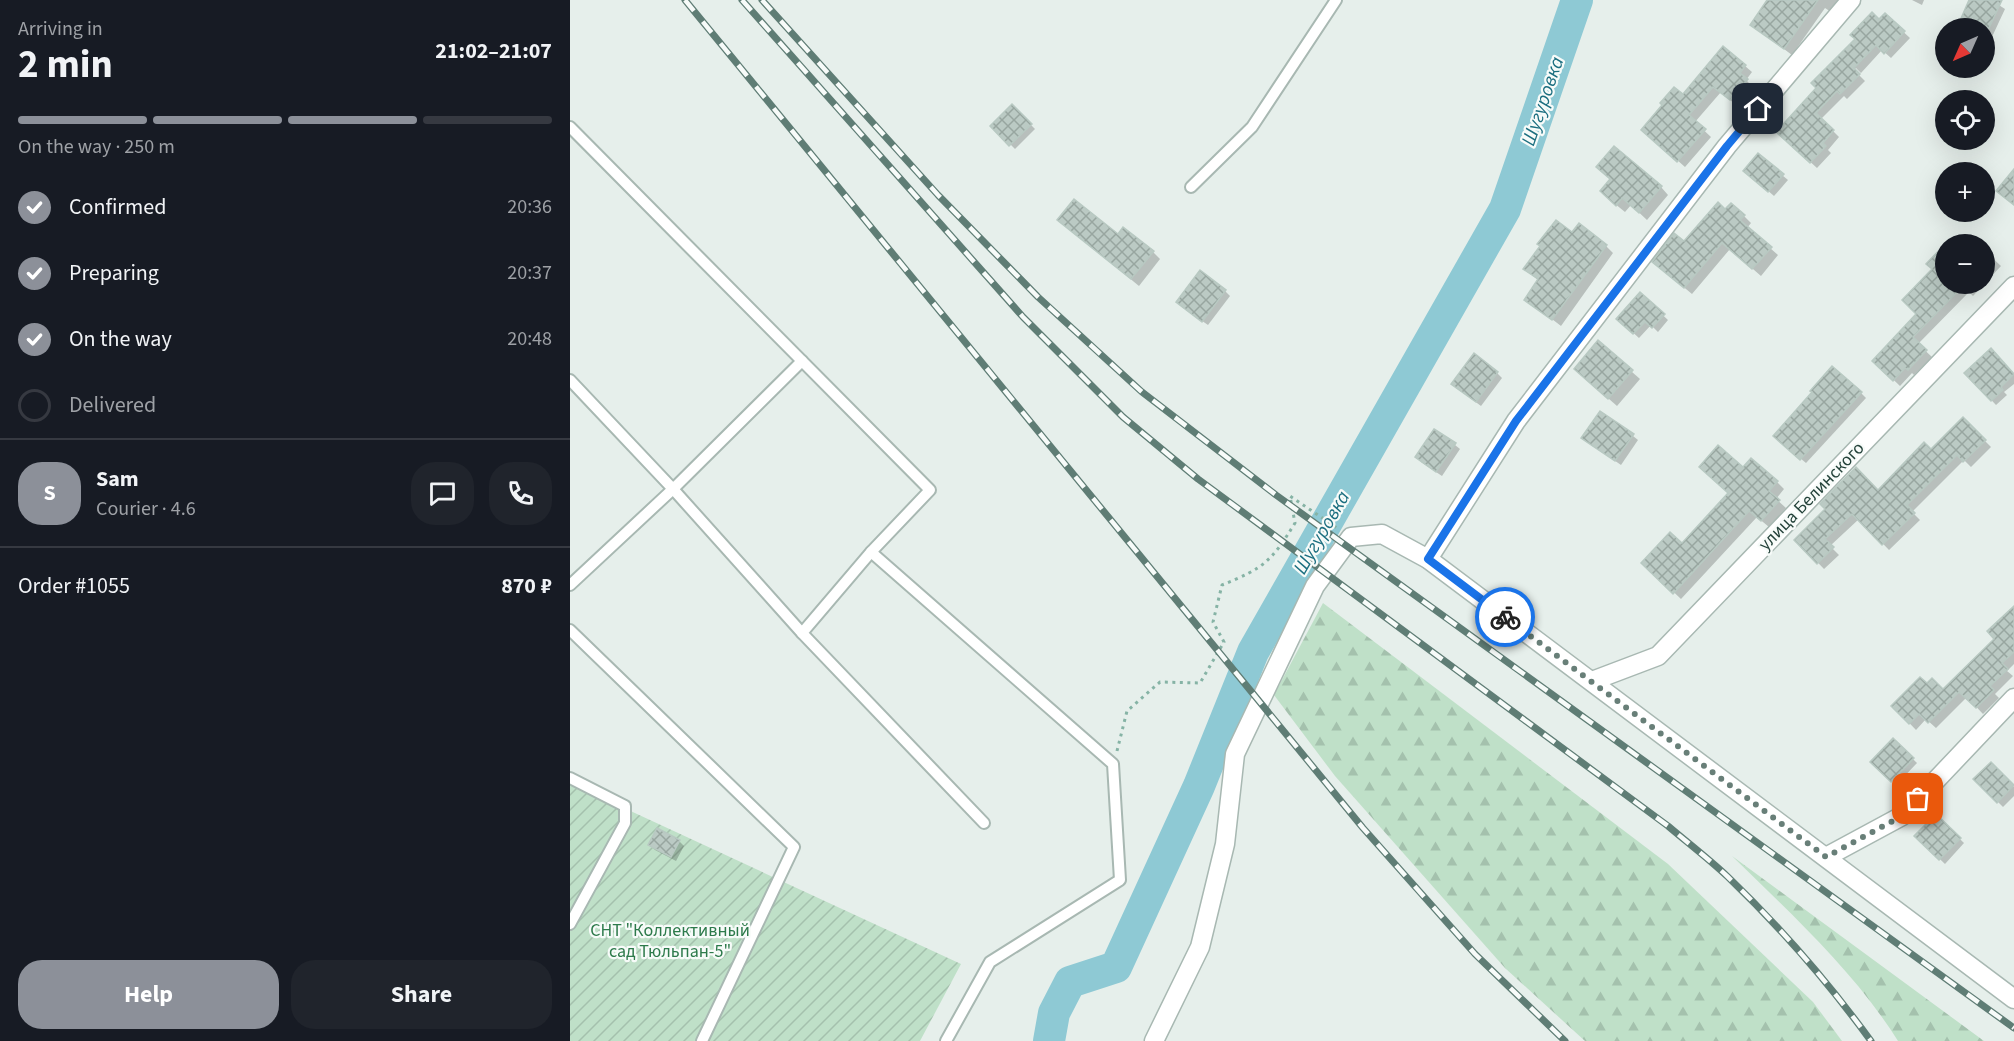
<!DOCTYPE html>
<html lang="en">
<head>
<meta charset="utf-8">
<style>
  body { margin:0; font-family:"Source Sans 3",sans-serif; background:#20242c; color:#f1f3f6; height:100vh; display:flex; flex-direction:column; font-size:22px; white-space:nowrap }
  * { box-sizing:border-box; margin:0 }
  p { font-size:20px; color:#9ea1a6 }
  .icon { flex:none; width:33px; height:33px; fill:none; stroke:currentColor; stroke-width:2; stroke-linecap:round; stroke-linejoin:round }
  .map { position:relative; flex:1; overflow:hidden }
  .details { display:flex; flex-direction:column; background:#171b24; width:570px }
  .details>* { flex:none }
  .needle { width:39px; rotate:225deg }
  .controls { position:absolute; left:1365px; top:18px; display:grid; gap:12px }
  .controls a { display:grid; place-items:center; width:60px; height:60px; border-radius:50%; background:#171b24; box-shadow:0 6px 24px #0002; font-size:30px }
  .pin { position:absolute; display:grid; place-items:center; width:51px; height:51px; color:#fff; margin:-26px; border-radius:12px; box-shadow:0 3px 9px #0006 }
  .courier { position:absolute; display:grid; place-items:center; width:60px; height:60px; margin:-30px; border:4px solid #1a73e8; border-radius:50%; background:#fff; color:#222; box-shadow:0 2px 8px #0007 }
  .overview em { font-style:normal; font-weight:700 }
  .overview div { display:flex; flex-direction:column-reverse }
  .overview { display:flex; align-items:center; justify-content:space-between; height:102px; padding:0 18px }
  h1 { font-size:39px; font-weight:700; line-height:45px }
  .bar { display:grid; grid-template-columns:repeat(4,1fr); gap:9px 6px; align-content:center; height:72px; padding:0 18px }
  .bar i { height:8px; border-radius:4px; background:#363941 }
  .bar .on { background:#8c9099 }
  .bar p { grid-column:span 4 }
  .line { display:flex; align-items:center; gap:15px; padding:0 18px; border-top:2px solid #363941 }
  .line div { flex:1 }
  .round { display:grid; place-items:center; flex:none; width:63px; height:63px; border-radius:24px; background:#20242c }
  ol { padding:0 18px; list-style:none }
  li { display:flex; align-items:center; gap:18px; height:66px }
  li p { margin-inline-start:auto }
  li .icon { padding:6px; border-radius:50%; background:#8c9099; color:#fff; stroke-width:4 }
  li:last-child { color:#9ea1a6 }
  li i { width:33px; height:33px; border:3px solid #363941; border-radius:50% }
  .primary-button { display:flex; gap:12px; margin-top:auto; padding:12px 18px }
  .primary-button a { flex:1; height:69px; border-radius:24px; background:#8c9099; color:#fff; font-size:24px; font-weight:700; line-height:69px; text-align:center }
  .primary-button a+a { background:#20242c; color:#f1f3f6 }
  main { display:flex; flex:1; min-height:0 }
  .map>svg:first-child { display:block }
</style>
</head>
<body>
<main>
<section class="details">
<div class="overview"><div><h1>2 min</h1><p>Arriving in</p></div><em>21:02–21:07</em></div>
<div class="bar"><i class="on"></i><i class="on"></i><i class="on"></i><i></i><p>On the way · 250 m</p></div>
<ol>
<li><svg class="icon" aria-label="check" viewBox="0 0 24 24"><path d="M5 12l5 5 9-10"/></svg>Confirmed<p>20:36</p></li>
<li><svg class="icon" aria-label="check" viewBox="0 0 24 24"><path d="M5 12l5 5 9-10"/></svg>Preparing<p>20:37</p></li>
<li><svg class="icon" aria-label="check" viewBox="0 0 24 24"><path d="M5 12l5 5 9-10"/></svg>On the way<p>20:48</p></li>
<li><i></i>Delivered</li>
</ol>
<div class="line" style="height:108px"><b class="round" style="background:#8c9099;color:#fff">S</b><div><b>Sam</b><p>Courier · 4.6</p></div><a class="round"><svg class="icon" aria-label="chat" viewBox="0 0 24 24"><path d="M4 5h16v11H9l-5 4z"/></svg></a><a class="round"><svg class="icon" aria-label="phone" viewBox="0 0 24 24"><path d="M5 4h4l2 5-3 2q2 4 5 5l2-3 5 2v4C11 20 4 13 5 4z"/></svg></a></div>
<div class="line" style="height:78px"><div>Order #1055</div><b>870 ₽</b></div>
<div class="primary-button"><a>Help</a><a>Share</a></div>
</section>
<div class="map">
<svg width="1444" height="1041" viewBox="0 0 1444 1041">
  <defs>
    <pattern id="forest-firs" width="22" height="20" patternUnits="userSpaceOnUse" patternTransform="scale(1.5)"><rect width="22" height="20" fill="#bfe0c8"/><path d="M5 1l3.5 6h-7zM16 11l3.5 6h-7z" fill="#a4c1ad"/></pattern>
    <pattern id="garden-furrows" width="10" height="10" patternUnits="userSpaceOnUse" patternTransform="scale(1.5)"><rect width="10" height="10" fill="#bfe0c8"/><path d="M-1 1l2-2M0 10L10 0M9 11l2-2" fill="none" stroke="#a4c1ad"/></pattern>
    <pattern id="building-cross-hatch" width="8" height="8" patternUnits="userSpaceOnUse" patternTransform="scale(1.5)"><rect width="8" height="8" fill="#bbcac4"/><path d="M0 0l8 8M0 8l8-8" fill="none" stroke="#98a6a0"/></pattern>
  </defs>
  <rect width="100%" height="100%" fill="#e6efeb"/>
  <!-- forest -->
  <g fill="url(#forest-firs)">
    <path d="M753,603L1098,864L1243,1002L1272,1041H1015L935,968L765,776L704,695Z"/>
    <path d="M1162,856L1414,1041H1328C1284,971 1221,914 1162,856Z"/>
  </g>
  <!-- garden -->
  <path fill="url(#garden-furrows)" d="M0,783L391,964L350,1041H0Z"/>
  <!-- shadow -->
  <g fill="#0003">
    <path d="M1199,0H1280L1267,16L1255,8L1222,55L1182,25Z"/>
    <path d="M1342,0H1354L1352,5Z"/>
    <path d="M1401,0H1421L1435,9L1421,39L1414,36V28H1398L1391,23Z"/>
    <path d="M1315,15L1340,38L1321,58L1312,50L1291,73L1286,68L1284,70L1295,81L1277,99L1274,96L1251,119L1269,137L1258,150L1261,153L1247,168L1214,138Z"/>
    <path d="M1175,66L1182,72L1176,80L1183,87L1167,106L1151,92L1125,122L1141,137L1115,167L1080,136L1113,97Z"/>
    <path d="M442,106L465,129L445,149L422,126Z"/>
    <path d="M1188,155L1218,180L1204,196L1180,175Z"/>
    <path d="M1091,187L1098,195L1077,220L1061,205L1055,212L1039,199Z"/>
    <path d="M1156,211L1174,216L1181,223L1177,228L1208,255L1191,276L1160,249L1122,294L1092,269L1114,243Z"/>
    <path d="M489,220L583,252L590,259L569,286Z"/>
    <path d="M1002,234L1036,246L1043,253L991,326L956,299L969,281L955,269Z"/>
    <path d="M1397,234L1409,244H1387Z"/>
    <path d="M1414,250L1431,266L1403,296L1399,292L1348,344L1362,357L1344,375L1342,373L1330,386L1304,361L1348,314L1364,270L1376,284H1414Z"/>
    <path d="M655,291L660,296L638,325L612,307Z"/>
    <path d="M1070,294L1098,320L1088,332L1081,325L1069,338L1048,319Z"/>
    <path d="M1028,342L1070,379L1047,406L1013,376Z"/>
    <path d="M1421,350L1444,374V384L1434,392L1437,395L1426,405L1396,373Z"/>
    <path d="M927,373L932,378L911,406L888,389Z"/>
    <path d="M1291,393L1296,398L1236,463L1210,441Z"/>
    <path d="M1393,419L1421,447L1401,467L1394,460L1342,512L1350,520L1319,550L1289,519L1260,546L1269,555L1254,569L1226,540L1309,492L1361,451Z"/>
    <path d="M1063,436L1068,440L1051,465L1018,442Z"/>
    <path d="M885,445L890,449L872,476L851,462Z"/>
    <path d="M1207,482L1214,489L1206,499L1216,508L1199,527L1187,517L1111,599L1073,563L1112,545L1160,493Z"/>
    <path d="M1444,608V664L1437,671L1443,676L1425,694L1429,698L1413,714L1397,697L1366,728L1356,719L1346,730L1323,706L1357,686L1373,691L1426,639L1419,631Z"/>
    <path d="M1323,740L1347,763L1326,785L1303,762Z"/>
    <path d="M1421,764L1444,787V796L1433,807L1405,779Z"/>
    <path d="M1366,816L1394,843L1375,864L1346,836Z"/>
    <path d="M109,841L114,846L106,861L85,850L80,845Z"/>
  </g>
  <g fill="none" stroke-linecap="round" stroke-linejoin="round">
    <!-- river -->
    <path stroke="#8ec9d4" stroke-width="32" d="M479,1041L484,1013L500,982L546,967L629,786L683,652L935,209L1007,0"/>
  </g>
  <!-- building -->
  <g fill="url(#building-cross-hatch)" stroke="#b8c9c2" stroke-width="1.5">
    <path d="M1197,0H1248L1214,49L1180,25Z"/>
    <path d="M1399,0H1432L1419,28H1401L1389,23Z"/>
    <path d="M1302,12L1309,19L1315,13L1335,31L1314,54L1306,45L1284,68L1290,74L1270,94L1267,91L1246,113L1264,130L1253,143L1256,146L1240,163L1206,132L1246,88L1241,83L1285,39L1280,35Z"/>
    <path d="M1153,46L1176,65L1170,73L1178,79L1160,100L1143,87L1119,115L1136,129L1107,162L1071,130L1092,105L1090,103L1104,87L1113,94Z"/>
    <path d="M442,104L462,124L439,146L420,126Z"/>
    <path d="M1044,146L1092,186L1069,213L1052,198L1046,206L1030,191L1040,179L1026,167Z"/>
    <path d="M1188,153L1214,174L1198,192L1173,171Z"/>
    <path d="M1444,169V205L1426,191Z"/>
    <path d="M504,199L548,234L553,227L584,251L561,279L487,220Z"/>
    <path d="M1148,202L1155,209L1161,203L1175,215L1170,220L1202,247L1182,269L1152,243L1114,288L1082,262L1104,233L1114,241Z"/>
    <path d="M986,220L1002,232L1009,223L1037,245L982,320L954,300L968,279L953,269L970,246L967,244Z"/>
    <path d="M1376,243V284H1395L1343,337L1357,350L1338,370L1335,368L1323,381L1302,361L1346,314L1332,300L1362,269L1356,264Z"/>
    <path d="M630,270L656,290L632,322L606,302Z"/>
    <path d="M1070,292L1095,314L1082,328L1075,322L1063,334L1046,319Z"/>
    <path d="M1028,340L1063,370L1038,399L1004,369Z"/>
    <path d="M1421,348L1444,374L1431,387L1433,390L1421,401L1394,373Z"/>
    <path d="M904,353L928,372L906,402L881,384Z"/>
    <path d="M1262,366L1292,392L1230,460L1203,436L1242,392L1240,391Z"/>
    <path d="M1030,411L1064,434L1045,461L1011,438Z"/>
    <path d="M1393,417L1416,440L1393,462L1387,455L1337,505L1345,513L1312,545L1282,514L1255,539L1264,547L1247,564L1224,540L1255,509L1250,504L1286,467L1308,490L1354,442L1361,449Z"/>
    <path d="M864,429L886,443L866,472L845,457Z"/>
    <path d="M1148,445L1173,467L1181,458L1208,481L1199,491L1210,500L1191,521L1179,511L1103,594L1071,563L1100,532L1112,543L1158,493L1129,467Z"/>
    <path d="M1444,606V652L1432,663L1438,669L1420,686L1424,690L1406,708L1389,692L1358,723L1349,714L1339,724L1321,706L1350,677L1357,683L1362,678L1373,689L1424,639L1417,631Z"/>
    <path d="M1323,738L1344,758L1321,782L1300,762Z"/>
    <path d="M1421,762L1444,785L1427,803L1403,779Z"/>
    <path d="M1366,814L1391,838L1369,860L1344,836Z"/>
    <path d="M87,828L110,840L101,857L78,845Z"/>
  </g>
  <g fill="none" stroke-linecap="round" stroke-linejoin="round">
    <defs>
      <g id="lane">
        <path d="M0,127L360,490L301,552L543,764L550,880L420,962L376,1041"/>
        <path d="M621,187L682,127L766,0"/>
        <path d="M0,380L103,489L232,633"/>
        <path d="M301,552L232,633L414,823"/>
        <path d="M0,585L103,489L232,361"/>
        <path d="M0,630L224,847L132,1041"/>
        <path d="M0,778L55,806V823L0,924"/>
      </g>
      <g id="street">
        <path d="M858,559L946,421L1157,146L1281,0"/>
        <path d="M1022,681L1088,656L1444,286"/>
        <path d="M1256,857L1332,816L1444,698"/>
        <path d="M584,1041L630,947L655,844L665,754L745,586L781,537L812,534L858,559L1444,999"/>
      </g>
    </defs>
    <!-- lane casing -->
    <use href="#lane" stroke="#a8b8b2" stroke-width="14"/>
    <!-- street casing -->
    <use href="#street" stroke="#a8b8b2" stroke-width="21"/>
    <!-- path -->
    <path stroke="#86b3a5" stroke-width="3" stroke-dasharray="3 4.5" stroke-linecap="butt" d="M547,751L557,711L590,682L630,683L654,642L643,622L652,585C694,568 701,562 725,523L720,496L767,528"/>
    <!-- lane -->
    <use href="#lane" stroke="#fff" stroke-width="10"/>
    <!-- street -->
    <use href="#street" stroke="#fff" stroke-width="18"/>
    <defs>
      <g id="rail">
        <path d="M115,0L793,828L905,954L995,1041"/>
        <path d="M172,0L453,317L553,417L628,479L1098,826C1118,843 1139,859 1158,877C1211,928 1258,982 1301,1041"/>
        <path d="M192,0L368,195L468,297L572,392L706,495L1444,1028"/>
      </g>
    </defs>
    <!-- rail casing -->
    <use href="#rail" stroke="#5f7d75" stroke-width="7"/>
    <!-- rail -->
    <use href="#rail" stroke="#f7fbf9" stroke-width="4.5" stroke-dasharray="14" stroke-linecap="butt"/>
  </g>
  <g fill="none" stroke-linecap="round" stroke-linejoin="round">
    <!-- done -->
    <path stroke="#687f78" stroke-width="6" stroke-dasharray="0 10.8" d="M935,617L1256,857L1332,816L1348,799"/>
    <!-- route -->
    <path stroke="#1a73e8" stroke-width="8" d="M935,617L858,559L946,421L1157,146L1188,109"/>
  </g>
  <g text-anchor="middle" stroke-width="4.5" stroke-linejoin="round" paint-order="stroke">
    <!-- street labels -->
    <g font-size="18" fill="#24423a" stroke="#f7fbf9">
      <text transform="translate(1241 496) rotate(-46)" y="6">улица Белинского</text>
    </g>
    <!-- park labels -->
    <g font-size="18" fill="#2d7a4b" stroke="#f7fbf9">
      <text x="100" y="936">СНТ "Коллективный<tspan x="100" dy="21">сад Тюльпан-5"</tspan></text>
    </g>
    <!-- water labels -->
    <g font-size="20" font-style="italic" fill="#1c6f80" stroke="#f7fbf9">
      <text transform="translate(972 101) rotate(-71)" y="7">Шугуровка</text>
      <text transform="translate(751 532) rotate(-60)" y="7">Шугуровка</text>
    </g>
  </g>
</svg>
<div class="controls">
<a><svg class="needle" viewBox="-14 -14 28 28"><path d="M0-13l5 13h-10z" fill="#e53935"/><path d="M0 13l5-13h-10z" fill="#9ea1a6"/></svg></a>
<a><svg class="icon" aria-label="locate" viewBox="0 0 24 24"><circle cx="12" cy="12" r="6"/><path d="M12 2v4M12 18v4M2 12h4M18 12h4"/></svg></a>
<a>+</a>
<a>−</a>
</div>
<div class="pin" style="left:1348px;top:799px;background:#ea580c"><svg class="icon" aria-label="bag" viewBox="0 0 24 24"><path d="M5 8h14l-1 12H6zM9 8a3 3 0 0 1 6 0"/></svg></div>
<div class="pin" style="left:1188px;top:109px;background:#1f2937"><svg class="icon" aria-label="home" viewBox="0 0 24 24"><path d="M3 11l9-7 9 7M6 9v11h12V9"/></svg></div>
<div class="courier" style="left:935px;top:617px"><svg class="icon" aria-label="bike" viewBox="0 0 24 24"><circle cx="6" cy="16" r="4"/><circle cx="18" cy="16" r="4"/><path d="M6 16l4-8h5l3 8M10 8l3 8H6M13 5h3"/></svg></div>
</div>
</main>
</body>
</html>
